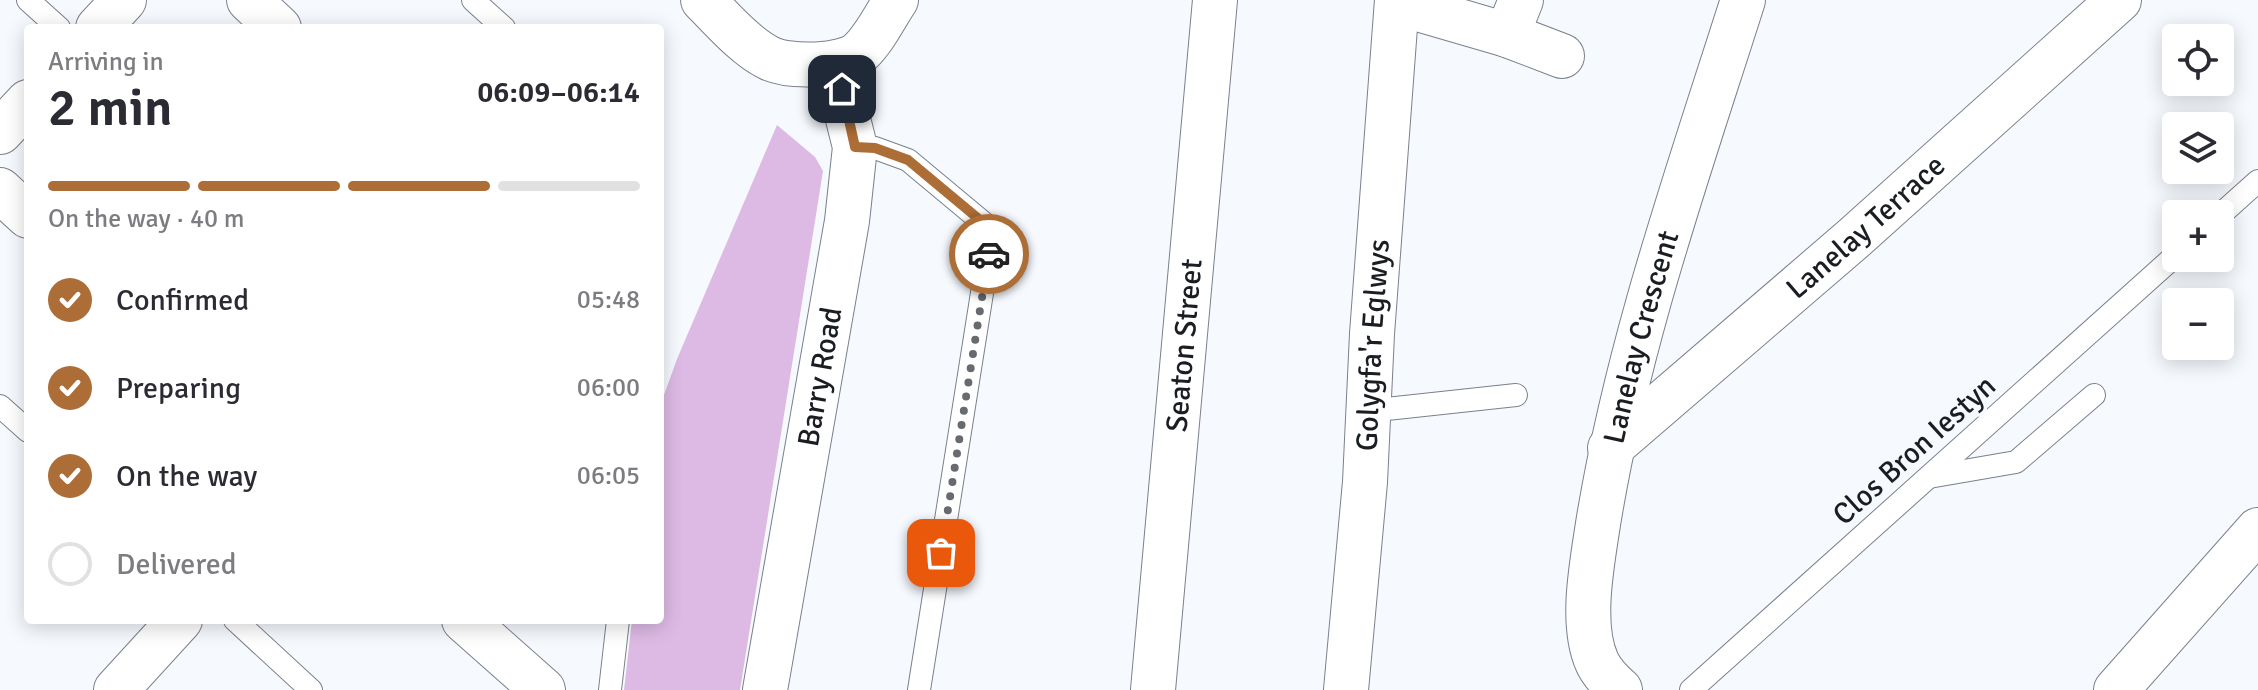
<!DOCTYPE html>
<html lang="en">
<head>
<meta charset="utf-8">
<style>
  body { margin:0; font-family:Signika,sans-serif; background:#f2f2f3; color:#2b2b33; height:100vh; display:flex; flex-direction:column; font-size:30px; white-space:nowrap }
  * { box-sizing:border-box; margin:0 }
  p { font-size:26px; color:#7c7c81 }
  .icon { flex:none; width:44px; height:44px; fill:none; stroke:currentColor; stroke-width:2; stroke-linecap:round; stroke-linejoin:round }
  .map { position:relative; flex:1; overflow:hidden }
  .panel { position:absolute; left:24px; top:24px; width:640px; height:600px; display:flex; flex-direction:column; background:#fff; border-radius:8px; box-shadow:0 4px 20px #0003 }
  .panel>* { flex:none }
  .controls { position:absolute; left:2162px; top:24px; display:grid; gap:16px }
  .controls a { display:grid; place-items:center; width:72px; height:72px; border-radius:8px; background:#fff; box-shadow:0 4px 20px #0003; font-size:40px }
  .pin { position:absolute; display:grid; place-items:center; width:68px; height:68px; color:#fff; margin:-34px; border-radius:16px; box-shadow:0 4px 12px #0006 }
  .courier { position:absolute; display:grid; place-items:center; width:80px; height:80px; margin:-40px; border:6px solid #ad6d36; border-radius:50%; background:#fff; color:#222; box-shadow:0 2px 10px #0007 }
  .overview em { font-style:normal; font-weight:600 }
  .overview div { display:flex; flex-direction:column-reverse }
  .overview { display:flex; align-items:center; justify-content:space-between; height:136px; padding:0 24px }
  h1 { font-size:52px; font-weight:600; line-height:60px }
  .bar { display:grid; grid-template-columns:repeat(4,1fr); gap:12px 8px; align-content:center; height:96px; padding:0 24px }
  .bar i { height:10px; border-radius:6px; background:#e1e1e2 }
  .bar .current { background:#ad6d36 }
  .bar p { grid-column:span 4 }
  ol { padding:0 24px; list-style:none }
  li { display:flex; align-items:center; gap:24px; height:88px }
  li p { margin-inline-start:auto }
  li .icon { padding:8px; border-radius:50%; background:#ad6d36; color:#fff; stroke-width:4 }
  li:last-child { color:#7c7c81 }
  li i { width:44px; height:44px; border:4px solid #e1e1e2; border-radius:50% }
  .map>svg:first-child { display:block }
</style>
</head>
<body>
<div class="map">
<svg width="2258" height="690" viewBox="0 0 2258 690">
  <rect width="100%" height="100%" fill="#f6f9fe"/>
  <!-- green -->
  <path fill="#ddbae4" d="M777,125L815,157L823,171L740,690H624L632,620H660V406L677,359Z"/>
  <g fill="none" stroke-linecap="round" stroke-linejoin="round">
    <defs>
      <g id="service">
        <path d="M28,0L59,28"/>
        <path d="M473,0L504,28"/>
        <path d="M855,147L875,148L908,160L992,230L919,690"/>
        <path d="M2220,215L2258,181"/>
        <path d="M0,406L28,431"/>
        <path d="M1368,411L1516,395"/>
        <path d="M1929,477L2016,462L2094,395"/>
        <path d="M235,620L311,690"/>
        <path d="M610,690L618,620"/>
        <path d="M1691,690L2176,255"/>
      </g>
      <g id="minor">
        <path d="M249,0L279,28"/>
        <path d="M703,0C721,18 746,47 769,58C789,68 844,67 860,52C875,38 885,16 896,0"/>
        <path d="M1397,3L1507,35L1562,56"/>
        <path d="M98,28L124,0"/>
        <path d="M1507,35L1521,0"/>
        <path d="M0,132L28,102"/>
        <path d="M0,190L28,216"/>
        <path id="s1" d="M1610,448L1854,238L2119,0"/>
        <path d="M464,620L543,690"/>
        <path d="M116,690L180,620"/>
        <path id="s2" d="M765,690L847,221L855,147L834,63"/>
        <path id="s3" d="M1153,690L1215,0"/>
        <path id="s4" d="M1346,690L1365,482L1372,334L1397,0"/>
        <path id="s5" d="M1620,690C1611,682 1602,673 1597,662C1580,624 1592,564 1598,524C1627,345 1688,173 1743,0"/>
        <path d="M2116,690L2258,530"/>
      </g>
    </defs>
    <!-- service casing -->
    <use href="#service" stroke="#79818b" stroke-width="24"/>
    <!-- minor casing -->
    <use href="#minor" stroke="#79818b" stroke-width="46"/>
    <!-- service -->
    <use href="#service" stroke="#fff" stroke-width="22"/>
    <!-- minor -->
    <use href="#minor" stroke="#fff" stroke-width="44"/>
  </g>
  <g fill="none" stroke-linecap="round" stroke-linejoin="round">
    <!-- done -->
    <path stroke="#676a6e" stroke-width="8" stroke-dasharray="0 14.4" d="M941,553L989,254"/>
    <!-- route -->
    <path stroke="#ad6d36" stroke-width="10" d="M842,89L855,147L875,148L908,160L992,230L989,254"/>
  </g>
  <g text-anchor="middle" stroke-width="7" stroke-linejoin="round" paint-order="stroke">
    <!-- street labels -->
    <g font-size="30" fill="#1a1d21" stroke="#f6f9fe">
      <text dy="10" stroke="none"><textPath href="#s1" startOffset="338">Lanelay Terrace</textPath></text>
      <text dy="10" stroke="none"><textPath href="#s5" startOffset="368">Lanelay Crescent</textPath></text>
      <text dy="10" stroke="none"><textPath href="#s3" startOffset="346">Seaton Street</textPath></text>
      <text dy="10" stroke="none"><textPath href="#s4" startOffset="346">Golygfa'r Eglwys</textPath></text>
      <text dy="10" stroke="none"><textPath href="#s2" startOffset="318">Barry Road</textPath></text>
      <text transform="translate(1914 450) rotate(-42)" y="10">Clos Bron Iestyn</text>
    </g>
  </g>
</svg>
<div class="controls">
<a><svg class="icon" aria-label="locate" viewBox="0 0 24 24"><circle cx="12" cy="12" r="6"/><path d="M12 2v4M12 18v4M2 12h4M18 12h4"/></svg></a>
<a><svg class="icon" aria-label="layers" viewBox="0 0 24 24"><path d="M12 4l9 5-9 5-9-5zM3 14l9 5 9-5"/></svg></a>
<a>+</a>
<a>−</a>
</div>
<div class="pin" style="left:941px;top:553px;background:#ea580c"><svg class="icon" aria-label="bag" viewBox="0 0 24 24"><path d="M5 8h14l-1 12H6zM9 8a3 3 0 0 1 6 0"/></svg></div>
<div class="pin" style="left:842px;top:89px;background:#1f2937"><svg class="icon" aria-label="home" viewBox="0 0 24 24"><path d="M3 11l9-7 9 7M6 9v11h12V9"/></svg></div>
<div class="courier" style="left:989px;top:254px"><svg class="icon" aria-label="car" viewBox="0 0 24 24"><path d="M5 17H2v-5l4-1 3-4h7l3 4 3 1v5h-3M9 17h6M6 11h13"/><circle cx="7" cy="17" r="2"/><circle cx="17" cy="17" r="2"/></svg></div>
<section class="panel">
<div class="overview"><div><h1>2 min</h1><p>Arriving in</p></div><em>06:09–06:14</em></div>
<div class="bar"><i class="current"></i><i class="current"></i><i class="current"></i><i></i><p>On the way · 40 m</p></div>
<ol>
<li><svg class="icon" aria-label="check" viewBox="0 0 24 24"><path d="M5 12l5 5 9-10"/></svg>Confirmed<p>05:48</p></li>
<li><svg class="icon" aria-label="check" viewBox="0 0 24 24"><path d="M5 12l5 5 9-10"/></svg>Preparing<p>06:00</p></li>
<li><svg class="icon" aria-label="check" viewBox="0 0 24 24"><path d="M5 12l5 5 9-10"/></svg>On the way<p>06:05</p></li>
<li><i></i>Delivered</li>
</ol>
</section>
</div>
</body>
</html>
